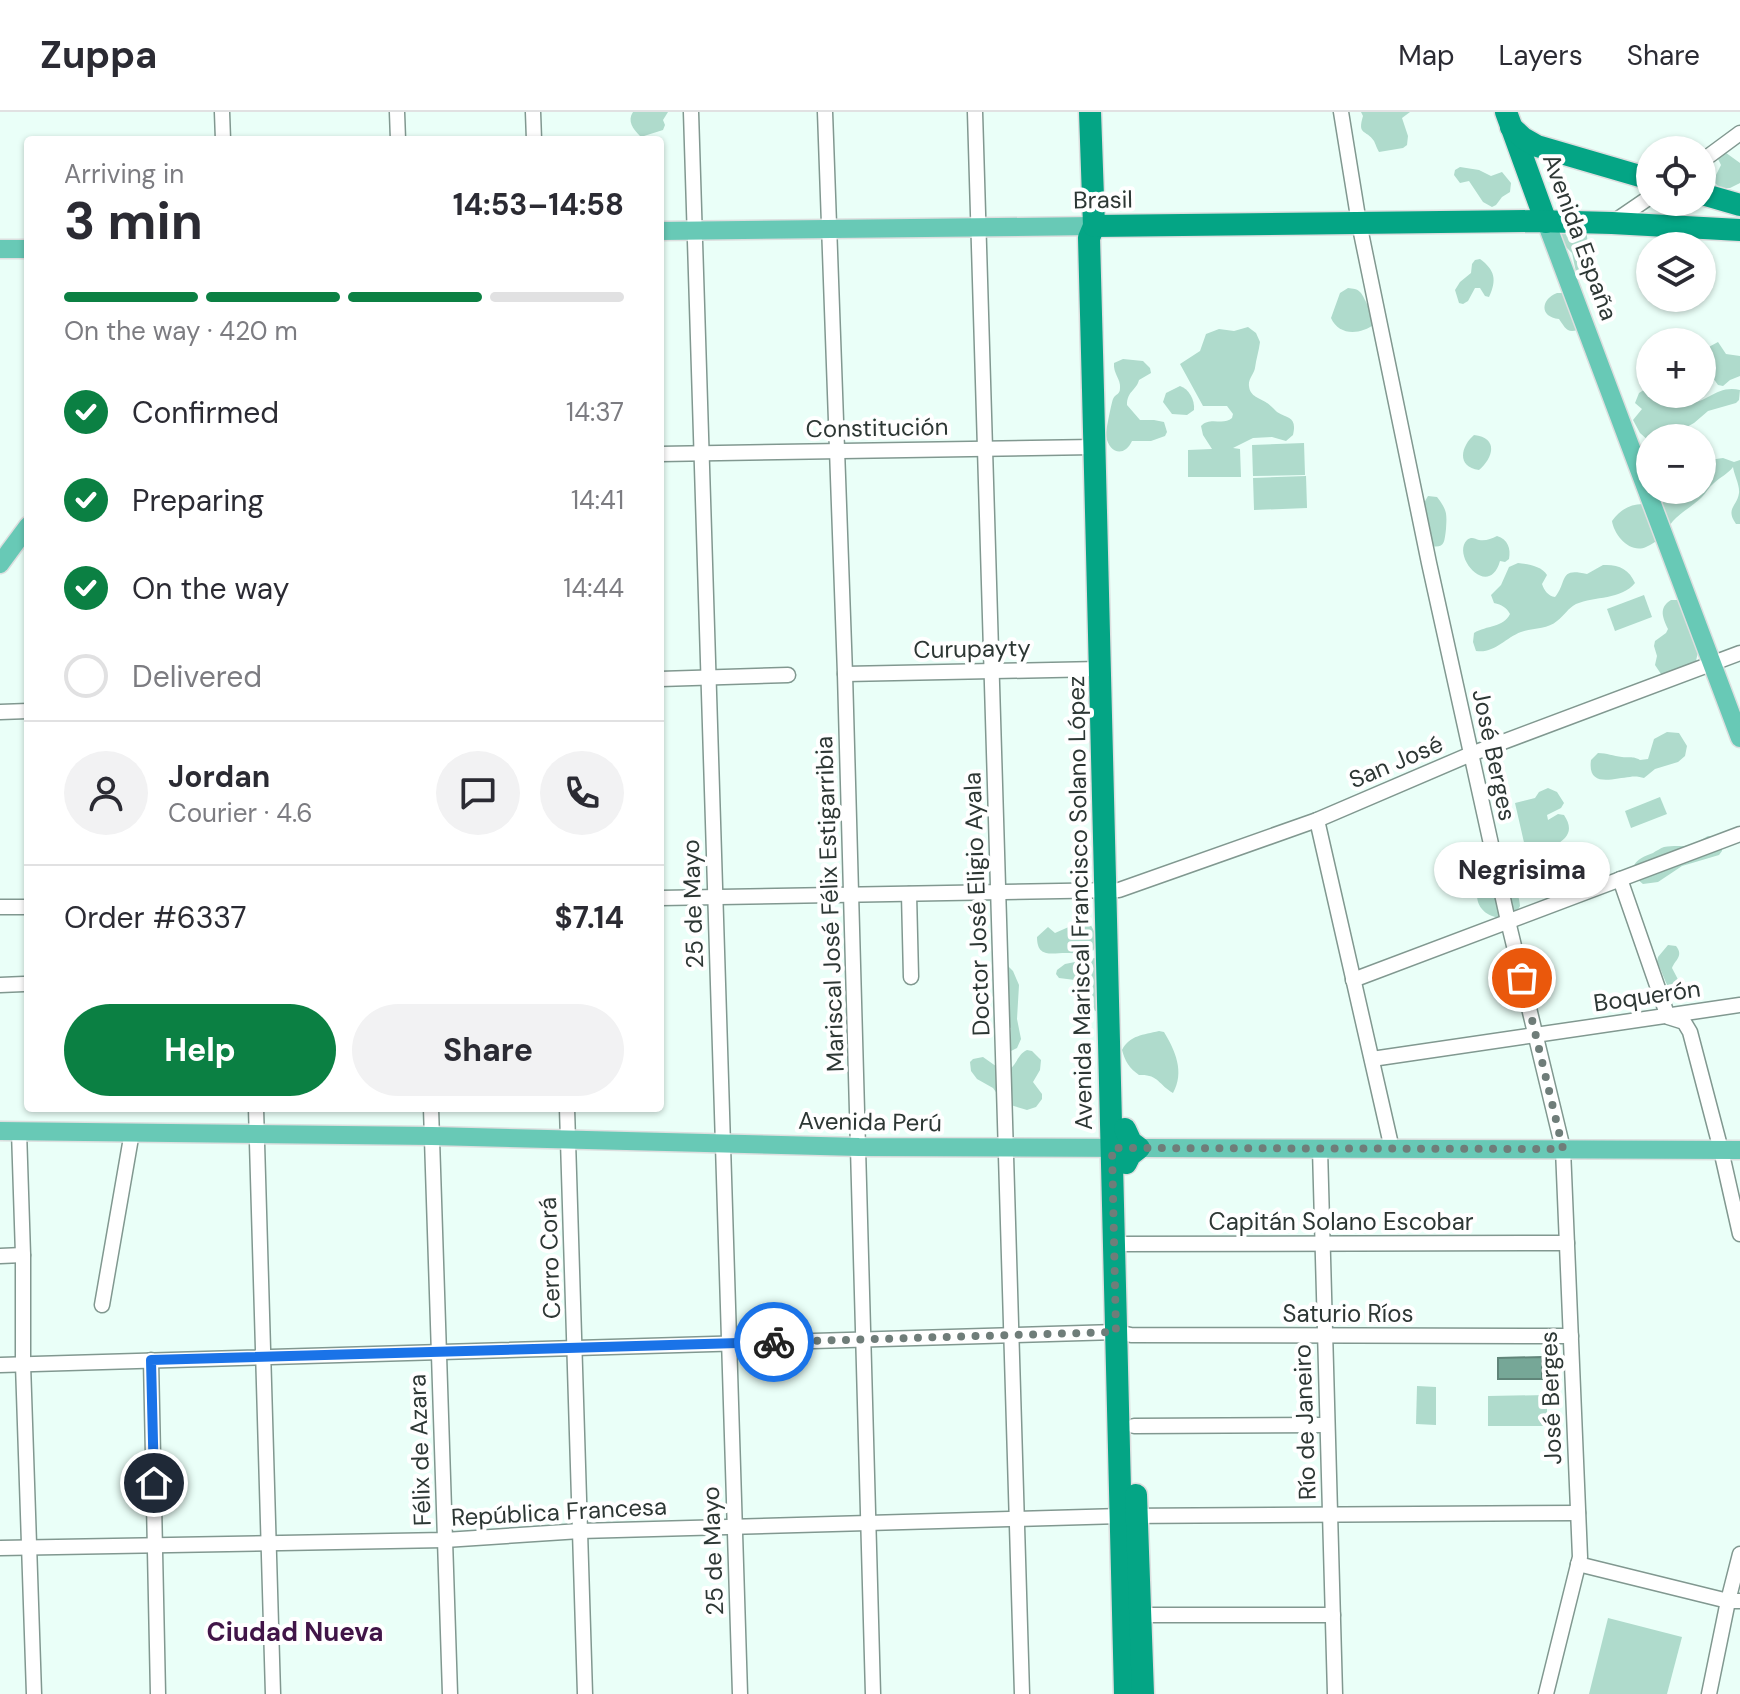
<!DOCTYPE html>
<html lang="en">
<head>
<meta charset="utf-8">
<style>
  body { margin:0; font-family:"DM Sans",sans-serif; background:#f2f2f3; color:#2b2b33; height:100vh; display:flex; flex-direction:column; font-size:30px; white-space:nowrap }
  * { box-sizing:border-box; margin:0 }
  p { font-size:26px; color:#7c7c81 }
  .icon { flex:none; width:44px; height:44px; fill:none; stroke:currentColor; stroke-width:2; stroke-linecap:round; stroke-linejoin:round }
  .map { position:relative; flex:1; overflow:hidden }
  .sheet { position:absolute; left:24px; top:24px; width:640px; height:976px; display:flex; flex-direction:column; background:#fff; border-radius:8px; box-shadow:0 2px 6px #0004 }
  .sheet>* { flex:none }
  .buttons { position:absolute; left:1636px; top:24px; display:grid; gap:16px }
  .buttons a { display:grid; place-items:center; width:80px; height:80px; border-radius:50%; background:#fff; box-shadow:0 2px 6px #0004; font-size:40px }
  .pin { position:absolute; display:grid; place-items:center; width:68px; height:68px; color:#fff; margin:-34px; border:4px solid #fff; border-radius:50%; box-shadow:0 2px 8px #0007 }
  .courier { position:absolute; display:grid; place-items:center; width:80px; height:80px; margin:-40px; border:6px solid #1a73e8; border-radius:50%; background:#fff; color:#222; box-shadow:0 2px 10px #0007 }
  .bubble { position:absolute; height:56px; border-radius:28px; background:#fff; box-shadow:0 2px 6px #0004; font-size:26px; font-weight:700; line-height:56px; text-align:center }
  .head em { font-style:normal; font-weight:700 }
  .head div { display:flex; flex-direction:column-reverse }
  .head { display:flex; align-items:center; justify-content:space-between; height:136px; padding:0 40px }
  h1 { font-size:52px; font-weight:700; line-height:60px }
  .bar { display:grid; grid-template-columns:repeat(4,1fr); gap:12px 8px; align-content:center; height:96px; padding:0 40px }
  .bar i { height:10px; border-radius:6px; background:#e1e1e2 }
  .bar .current { background:#0b8043 }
  .bar p { grid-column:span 4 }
  .line { display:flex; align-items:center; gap:20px; padding:0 40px; border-top:2px solid #e1e1e2 }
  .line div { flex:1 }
  .round { display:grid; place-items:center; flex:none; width:84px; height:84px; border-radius:42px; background:#f2f2f3 }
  ol { padding:0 40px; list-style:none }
  li { display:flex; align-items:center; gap:24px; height:88px }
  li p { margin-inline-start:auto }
  li .icon { padding:8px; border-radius:50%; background:#0b8043; color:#fff; stroke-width:4 }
  li:last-child { color:#7c7c81 }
  li i { width:44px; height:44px; border:4px solid #e1e1e2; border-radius:50% }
  .primary-button { display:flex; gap:16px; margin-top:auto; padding:16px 40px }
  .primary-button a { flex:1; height:92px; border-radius:48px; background:#0b8043; color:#fff; font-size:32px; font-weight:700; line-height:92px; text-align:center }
  .primary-button a+a { background:#f2f2f3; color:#2b2b33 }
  header { display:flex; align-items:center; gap:48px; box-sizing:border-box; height:112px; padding:0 40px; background:#fff; border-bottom:2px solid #e1e1e2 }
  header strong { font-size:38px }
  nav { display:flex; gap:44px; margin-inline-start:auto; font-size:28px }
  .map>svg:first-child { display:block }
</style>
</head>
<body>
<header>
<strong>Zuppa</strong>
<nav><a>Map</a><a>Layers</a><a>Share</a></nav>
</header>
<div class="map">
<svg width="1740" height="1582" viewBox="0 0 1740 1582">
  <rect width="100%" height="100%" fill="#eafff8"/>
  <!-- green -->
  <g fill="#afdbcc">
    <path d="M633,0H668L663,8L665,13L663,18L644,24H640C633,17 627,9 633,0Z"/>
    <path d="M1361,0H1410L1402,6L1408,24L1407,33L1403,36L1379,40C1377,37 1376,33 1374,29C1366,17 1357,24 1363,4Z"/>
    <path d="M1722,38L1740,51V71L1730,76H1720L1713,69L1721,53L1717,45Z"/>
    <path d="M1460,55L1479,58L1491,64L1502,60L1511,71L1510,80L1502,85L1496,93L1492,95L1483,90L1469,69L1460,71L1454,63L1455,58Z"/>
    <path d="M1584,115C1592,131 1583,145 1592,161L1591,166L1587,169L1576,160L1572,141L1561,130L1559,121L1561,117Z"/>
    <path d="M1480,147C1495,158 1497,168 1489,185L1485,184L1480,176H1475L1468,189L1463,192L1459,191L1455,178L1460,170L1471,161L1472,152L1475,148Z"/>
    <path d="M1348,176C1353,177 1357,176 1361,181C1364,185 1374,206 1375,212C1360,223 1339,224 1331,206L1340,181Z"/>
    <path d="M1557,181H1567L1577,218C1567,222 1564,214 1559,207C1539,205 1541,187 1557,181Z"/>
    <path d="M1248,215L1256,221L1260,230C1259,239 1256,247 1255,256C1254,262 1248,267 1249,274C1250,285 1260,286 1267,291C1269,292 1276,299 1277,300C1289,307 1297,305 1293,323L1286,329L1272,325L1253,326L1233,336L1240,337L1241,365H1188V338L1212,337L1203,323L1201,314C1210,304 1223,314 1232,306L1233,302L1227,294H1203L1180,252L1200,239L1206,222L1219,217L1234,219Z"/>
    <path d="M1718,230L1726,242L1740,244V264L1730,268L1723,274L1718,273L1713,266L1702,265V235L1705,237Z"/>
    <path d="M1123,247L1143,249L1150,256L1151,261L1139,268C1136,279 1127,279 1127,293L1140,308H1154L1164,310L1167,320L1165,324L1151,329H1132C1124,346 1109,341 1106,324C1105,322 1112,289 1113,287C1116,281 1120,283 1120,276C1121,267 1113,262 1114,251Z"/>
    <path d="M1180,274C1189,277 1195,288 1194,298L1187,303L1172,302L1163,290L1166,281Z"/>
    <path d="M1647,276L1650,277V282H1686V287L1689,291C1708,291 1716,273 1740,278L1739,288L1736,291L1708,299L1694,311L1667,326H1650V330L1640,321L1633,308L1642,297L1635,291L1639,281Z"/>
    <path d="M1474,323C1499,326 1493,346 1479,358C1456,355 1461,334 1474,323Z"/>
    <path d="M1304,331L1305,363L1253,364L1252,333Z"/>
    <path d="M1723,346L1734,350L1740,348V412H1736C1725,396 1737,395 1739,381C1740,373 1734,363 1733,355C1728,362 1720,365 1714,371C1709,375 1706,381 1702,385C1693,394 1681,400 1673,409C1665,419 1659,430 1646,435C1630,442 1614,423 1612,409C1623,393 1640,388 1658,395L1665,388L1664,378H1702V349Z"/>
    <path d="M1306,364L1307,396L1254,398L1253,366Z"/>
    <path d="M1428,384L1437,385C1447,398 1447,401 1446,417C1444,434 1444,437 1425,433L1419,427L1414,418L1421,396Z"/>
    <path d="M1497,424C1508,427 1511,437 1509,447L1505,450L1500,449C1489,488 1451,444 1467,428C1472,424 1475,427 1479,428C1486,429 1491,427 1497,424Z"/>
    <path d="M1518,451C1527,452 1542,454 1547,463L1542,472C1544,478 1548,484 1555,485C1568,469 1558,455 1587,462L1603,453C1618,452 1629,457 1635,471C1621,488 1595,484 1576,492C1568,496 1564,504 1557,509C1548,517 1533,516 1521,520C1505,526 1494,542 1476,539L1473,530L1474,521C1487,513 1503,516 1510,502C1506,495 1502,493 1494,491L1491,483L1501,473L1509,455Z"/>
    <path d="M1644,483L1652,505L1615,519L1607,497Z"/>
    <path d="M1671,488H1680L1698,540L1696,549L1663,565L1655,553L1657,544L1654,534L1655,529L1666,521L1668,517C1663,506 1658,496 1671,488Z"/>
    <path d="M1667,620L1679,621L1687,634L1685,644L1678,650L1655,657L1644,666C1640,665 1635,664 1630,665C1614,666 1587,677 1591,648L1598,641C1607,641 1613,644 1622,645C1630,646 1633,644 1640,648L1648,647L1654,627Z"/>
    <path d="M1548,676L1557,680L1564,691L1561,696L1547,703L1548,708L1558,702L1564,703C1574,718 1568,726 1554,734L1558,755L1531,761L1515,691L1535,686L1539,680Z"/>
    <path d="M1660,685L1667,702L1631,716L1625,699Z"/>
    <path d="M1708,724L1713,725L1722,734V739L1719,743L1682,754L1658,770L1643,772C1624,757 1635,747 1653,741C1656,739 1661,736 1664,735C1673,733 1682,735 1691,733C1697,731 1702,727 1708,724Z"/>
    <path d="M1480,740C1490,743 1493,750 1500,758C1510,770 1519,777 1520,794L1513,806C1497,808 1479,803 1477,785C1477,781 1479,777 1479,772C1477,759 1466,757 1475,742Z"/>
    <path d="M1080,810L1090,812C1096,821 1099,830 1093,839C1084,843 1076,841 1066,841C1051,841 1037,846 1037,825L1048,815L1055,821Z"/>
    <path d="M1668,833L1676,834C1684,844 1675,848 1672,856L1683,877L1684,882L1680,885C1666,880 1664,862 1657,850L1658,845Z"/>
    <path d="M1095,846L1099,847L1100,900L1095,899L1088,887L1087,873L1083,869L1059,866L1056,862L1057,858L1065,852Z"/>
    <path d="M1008,854L1013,859L1019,873L1017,907L1021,927L1017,936L1009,940L1011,916L1006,914L1003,855Z"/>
    <path d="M1159,919L1164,920C1175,938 1185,960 1173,981C1158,972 1158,962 1139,963C1129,956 1125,949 1122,938C1130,923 1143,923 1159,919Z"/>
    <path d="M1027,938L1032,939L1041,948L1040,958L1033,970L1042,982V987L1036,995L1027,998L1004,991L993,976L977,967L971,959L970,950L973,947L983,945L1000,957L1009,958C1017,952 1018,942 1027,938Z"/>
    <path d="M1417,1274L1436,1275V1313L1416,1312Z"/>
    <path d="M1547,1283V1314H1488V1284Z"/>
    <path d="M1608,1506L1682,1525L1667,1582H1589Z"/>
  </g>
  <!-- water -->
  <path fill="#76a797" stroke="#608579" stroke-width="2" d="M1542,1245V1267H1498V1246Z"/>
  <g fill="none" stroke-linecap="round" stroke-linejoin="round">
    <defs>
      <g id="minor">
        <path d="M222,0L223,28"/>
        <path d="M397,0L398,28"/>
        <path d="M533,0L534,28"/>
        <path d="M691,0L740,1582"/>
        <path d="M825,0L845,562L873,1582"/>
        <path d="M975,0L1022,1582"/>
        <path d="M1341,0L1359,111L1429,451L1508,809L1563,1037L1580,1445L1546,1582"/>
        <path d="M1702,49L1740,21"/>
        <path d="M1612,111L1650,85"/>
        <path d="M660,342L1094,335"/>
        <path d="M845,562L1100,557"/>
        <path d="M660,567L788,563"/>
        <path d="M0,600L28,599"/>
        <path d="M1317,708L1392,1037"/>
        <path d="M1620,767L1668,905L1684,910L1690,920L1721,1038L1740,1122"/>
        <path d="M909,782L911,865"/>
        <path d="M660,786L1119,778L1317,708L1471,642L1740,541"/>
        <path d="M0,795H28"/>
        <path d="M1353,868L1740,722"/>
        <path d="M0,873L24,872"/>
        <path d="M1372,947L1740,893"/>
        <path d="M256,996L273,1582"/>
        <path d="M431,996L450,1582"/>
        <path d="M567,996L585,1582"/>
        <path d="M19,1019L23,1143V1252L34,1582"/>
        <path d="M1320,1037L1335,1582"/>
        <path d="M1114,1132L1567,1131"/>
        <path d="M0,1144L23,1143"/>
        <path d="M102,1193L132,1020"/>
        <path d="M151,1248L158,1582"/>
        <path d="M0,1253L1116,1220L1131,1223L1571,1224"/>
        <path d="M1134,1314L1327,1313"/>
        <path d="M0,1436L445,1428L580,1419L1121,1404L1578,1401"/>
        <path d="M1578,1452L1728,1489H1740"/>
        <path d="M1140,1503H1333"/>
        <path d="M1709,1582L1728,1489L1740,1442"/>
      </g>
      <g id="major">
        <path d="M1546,110L1740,626"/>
        <path d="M660,119L1094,114"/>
        <path d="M0,137H28"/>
        <path d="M0,452L28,414"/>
        <path d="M0,1019L432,1024L859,1035L1740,1038"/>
      </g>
      <g id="highway">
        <path d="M1090,0L1094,114L1089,126L1093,278L1125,1582"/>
        <path d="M1506,0L1546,110"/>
        <path d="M1511,15L1523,26L1537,34L1650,67"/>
        <path d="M1702,82L1740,93"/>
        <path d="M1094,114L1536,109L1612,111L1740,118"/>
        <path d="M1125,1017L1131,1030L1139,1036L1130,1043L1126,1051"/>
        <path d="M1136,1383L1143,1582"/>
      </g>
    </defs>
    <!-- minor casing -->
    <use href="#minor" stroke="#819890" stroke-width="17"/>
    <!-- major casing -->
    <use href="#major" stroke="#dddfdf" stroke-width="21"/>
    <!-- highway casing -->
    <use href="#highway" stroke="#dddfdf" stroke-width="25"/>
    <!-- minor -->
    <use href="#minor" stroke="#fff" stroke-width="14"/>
    <!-- major -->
    <use href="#major" stroke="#68c9b6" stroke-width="18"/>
    <!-- highway -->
    <use href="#highway" stroke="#04a585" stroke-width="22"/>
  </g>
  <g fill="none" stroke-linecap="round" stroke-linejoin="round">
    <!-- done -->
    <path stroke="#6f7d79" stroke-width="8" stroke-dasharray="0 14.4" d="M774,1230L1116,1220L1112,1036L1563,1037L1522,866"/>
    <!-- route -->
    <path stroke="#1a73e8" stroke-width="10" d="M154,1371L151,1248L774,1230"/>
  </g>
  <g text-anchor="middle" stroke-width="8" stroke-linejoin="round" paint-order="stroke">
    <!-- street labels -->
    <g font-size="24" fill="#2d3734" stroke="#fff">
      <text transform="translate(1103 88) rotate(-1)" y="8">Brasil</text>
      <text transform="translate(1580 125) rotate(70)" y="8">Avenida España</text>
      <text transform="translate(877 316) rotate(-1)" y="8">Constitución</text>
      <text transform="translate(972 537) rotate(-1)" y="8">Curupayty</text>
      <text transform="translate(1494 643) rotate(78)" y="8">José Berges</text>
      <text transform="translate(1396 650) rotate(-23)" y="8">San José</text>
      <text transform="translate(1080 791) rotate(-91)" y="8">Avenida Mariscal Francisco Solano López</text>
      <text transform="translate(693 792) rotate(-92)" y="8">25 de Mayo</text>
      <text transform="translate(830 792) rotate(-92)" y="8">Mariscal José Félix Estigarribia</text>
      <text transform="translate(977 792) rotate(-92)" y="8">Doctor José Eligio Ayala</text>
      <text transform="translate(1647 884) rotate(-8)" y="8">Boquerón</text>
      <text transform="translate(870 1010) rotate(1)" y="8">Avenida Perú</text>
      <text x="1341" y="1118">Capitán Solano Escobar</text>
      <text transform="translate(550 1146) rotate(-92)" y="8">Cerro Corá</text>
      <text x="1348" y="1210">Saturio Ríos</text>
      <text transform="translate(1551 1286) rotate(-92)" y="8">José Berges</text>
      <text transform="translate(1305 1310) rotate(-92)" y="8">Río de Janeiro</text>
      <text transform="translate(420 1338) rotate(-92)" y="8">Félix de Azara</text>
      <text transform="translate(559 1400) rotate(-3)" y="8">República Francesa</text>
      <text transform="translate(713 1439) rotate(-92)" y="8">25 de Mayo</text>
    </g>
    <!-- neighbourhood labels -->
    <g font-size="26" font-weight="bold" fill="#411548" stroke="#fff">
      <text x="295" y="1529">Ciudad Nueva</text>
    </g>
  </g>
</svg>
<div class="buttons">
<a><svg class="icon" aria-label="locate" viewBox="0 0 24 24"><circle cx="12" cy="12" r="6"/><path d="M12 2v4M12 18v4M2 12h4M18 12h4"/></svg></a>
<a><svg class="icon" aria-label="layers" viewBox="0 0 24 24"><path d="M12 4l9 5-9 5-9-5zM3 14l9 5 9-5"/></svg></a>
<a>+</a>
<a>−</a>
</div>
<div class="pin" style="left:1522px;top:866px;background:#ea580c"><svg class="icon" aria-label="bag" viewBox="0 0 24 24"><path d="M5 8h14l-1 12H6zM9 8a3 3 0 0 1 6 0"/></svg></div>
<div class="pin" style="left:154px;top:1371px;background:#1f2937"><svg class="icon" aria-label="home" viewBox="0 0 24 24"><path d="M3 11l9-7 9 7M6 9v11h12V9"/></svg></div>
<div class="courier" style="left:774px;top:1230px"><svg class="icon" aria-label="bike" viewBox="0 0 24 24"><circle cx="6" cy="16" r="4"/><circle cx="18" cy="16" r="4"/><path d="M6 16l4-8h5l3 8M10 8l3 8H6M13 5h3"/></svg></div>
<div class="bubble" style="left:1434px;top:730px;width:176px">Negrisima</div>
<section class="sheet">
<div class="head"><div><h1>3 min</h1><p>Arriving in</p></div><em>14:53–14:58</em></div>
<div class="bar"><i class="current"></i><i class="current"></i><i class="current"></i><i></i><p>On the way · 420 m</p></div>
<ol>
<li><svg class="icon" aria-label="check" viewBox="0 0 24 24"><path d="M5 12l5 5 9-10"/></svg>Confirmed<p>14:37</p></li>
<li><svg class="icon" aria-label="check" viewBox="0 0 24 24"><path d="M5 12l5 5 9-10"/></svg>Preparing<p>14:41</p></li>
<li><svg class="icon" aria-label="check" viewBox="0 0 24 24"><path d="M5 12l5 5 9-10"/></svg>On the way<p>14:44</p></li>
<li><i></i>Delivered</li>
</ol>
<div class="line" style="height:144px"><a class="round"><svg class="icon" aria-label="person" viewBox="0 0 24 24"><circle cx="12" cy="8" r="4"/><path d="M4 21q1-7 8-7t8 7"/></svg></a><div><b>Jordan</b><p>Courier · 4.6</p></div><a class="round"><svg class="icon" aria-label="chat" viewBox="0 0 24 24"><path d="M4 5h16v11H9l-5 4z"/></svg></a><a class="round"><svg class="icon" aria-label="phone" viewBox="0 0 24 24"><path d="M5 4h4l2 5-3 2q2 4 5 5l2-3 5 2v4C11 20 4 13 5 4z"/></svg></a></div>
<div class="line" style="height:104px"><div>Order #6337</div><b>$7.14</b></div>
<div class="primary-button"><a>Help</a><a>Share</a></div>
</section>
</div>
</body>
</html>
